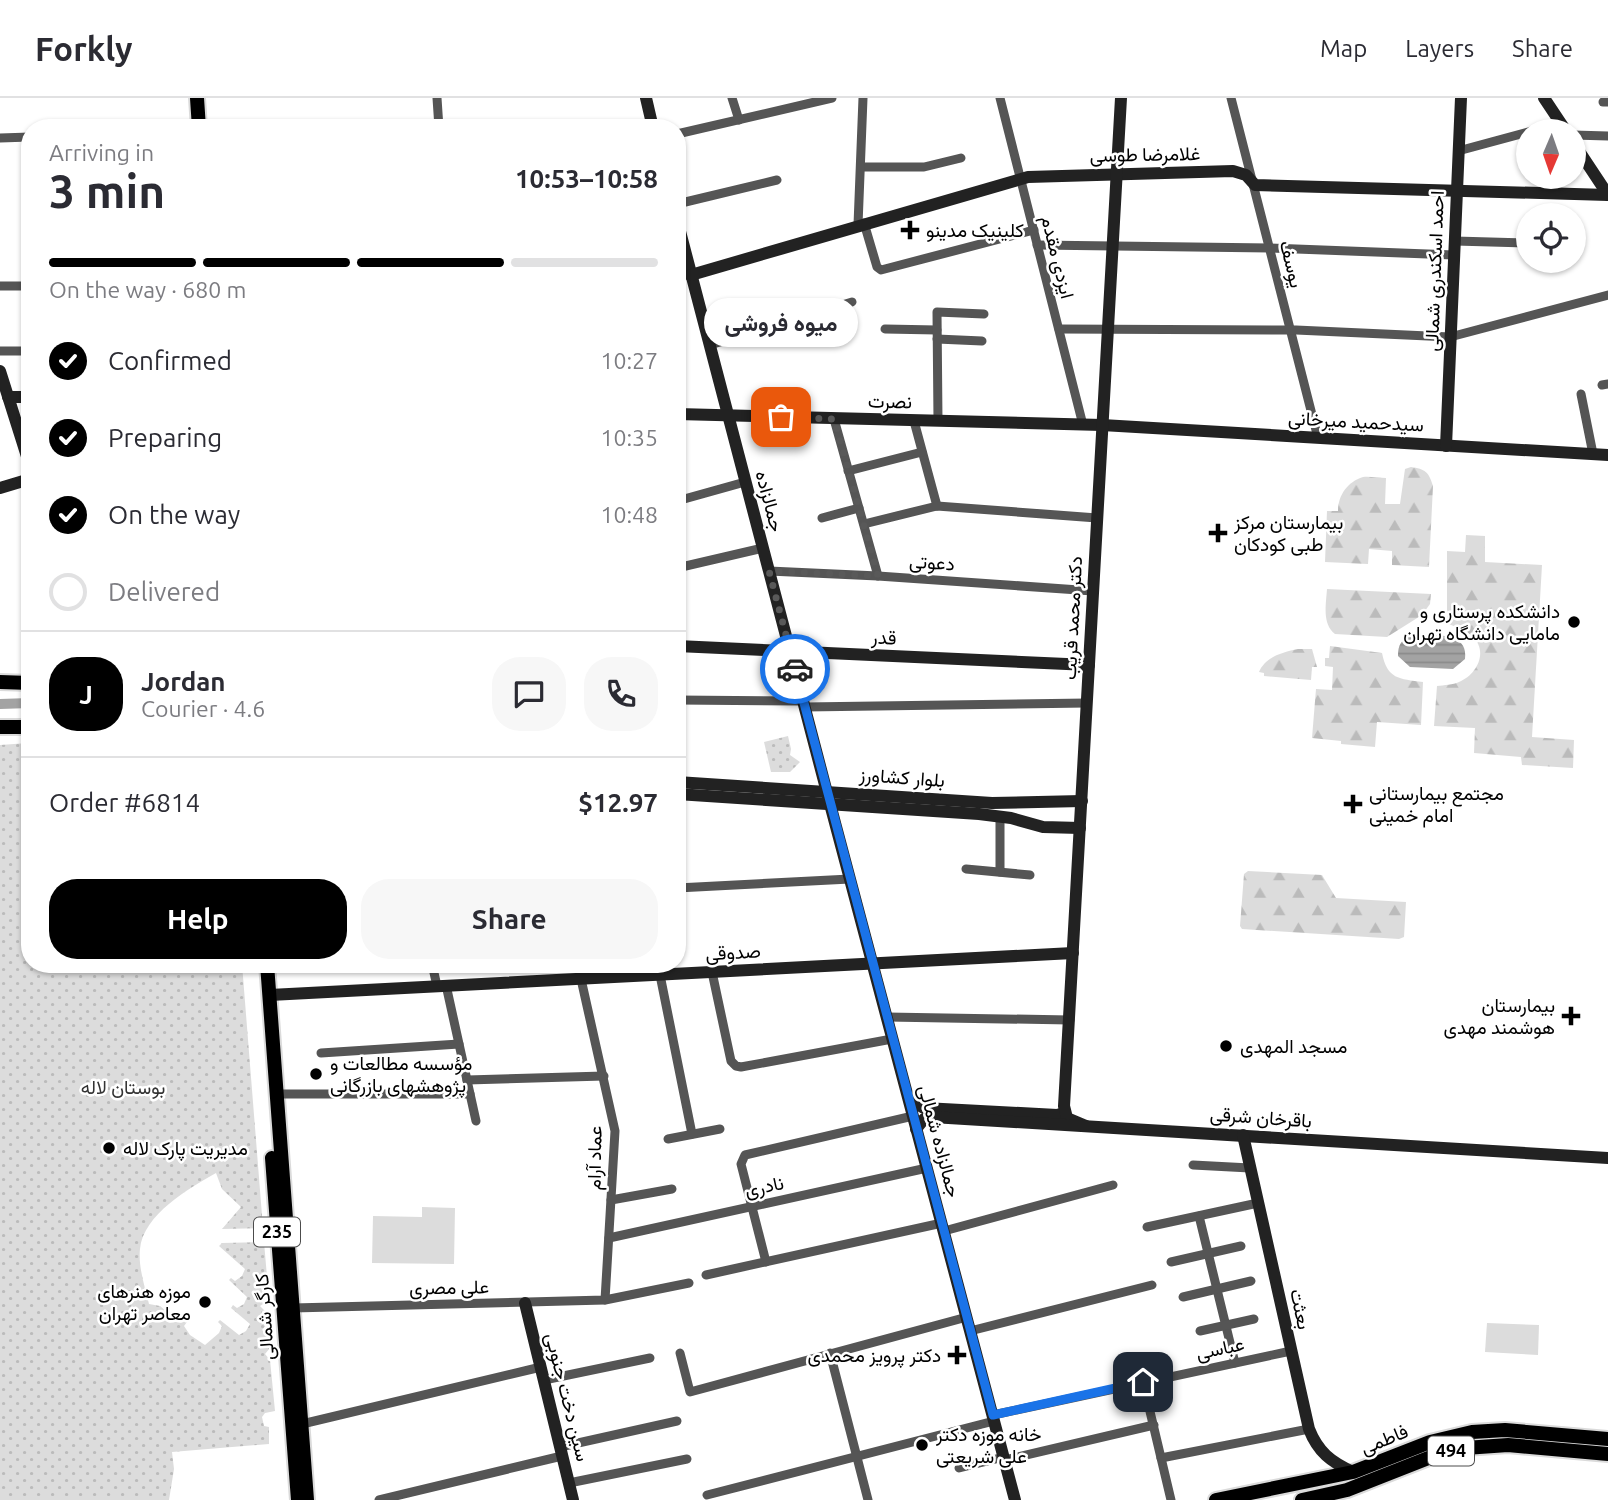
<!DOCTYPE html>
<html lang="en">
<head>
<meta charset="utf-8">
<style>
  body { margin:0; font-family:Ubuntu,Vazirmatn,sans-serif; background:#f7f7f7; color:#2b2b33; height:100vh; display:flex; flex-direction:column; font-size:26px; white-space:nowrap }
  * { box-sizing:border-box; margin:0 }
  p { font-size:23px; color:#7c7c81 }
  .icon { flex:none; width:38px; height:38px; fill:none; stroke:currentColor; stroke-width:2; stroke-linecap:round; stroke-linejoin:round }
  .map { position:relative; flex:1; overflow:hidden }
  .sheet { position:absolute; left:21px; top:21px; width:665px; height:854px; display:flex; flex-direction:column; background:#fff; border-radius:28px; box-shadow:0 2px 5px #0004 }
  .sheet>* { flex:none }
  .needle { width:46px; rotate:182deg }
  .tools { position:absolute; left:1516px; top:21px; display:grid; gap:14px }
  .tools a { display:grid; place-items:center; width:70px; height:70px; border-radius:50%; background:#fff; box-shadow:0 2px 5px #0004; font-size:35px }
  .pin { position:absolute; display:grid; place-items:center; width:60px; height:60px; color:#fff; margin:-30px; border-radius:14px; box-shadow:0 4px 10px #0006 }
  .courier { position:absolute; display:grid; place-items:center; width:70px; height:70px; margin:-35px; border:5px solid #1a73e8; border-radius:50%; background:#fff; color:#222; box-shadow:0 2px 9px #0007 }
  .bubble { position:absolute; height:49px; border-radius:24px; background:#fff; box-shadow:0 2px 5px #0004; font-size:23px; font-weight:700; line-height:49px; text-align:center }
  .headline em { font-style:normal; font-weight:700 }
  .headline div { display:flex; flex-direction:column-reverse }
  .headline { display:flex; align-items:center; justify-content:space-between; height:119px; padding:0 28px }
  h1 { font-size:46px; font-weight:700; line-height:52px }
  .bar { display:grid; grid-template-columns:repeat(4,1fr); gap:10px 7px; align-content:center; height:84px; padding:0 28px }
  .bar i { height:9px; border-radius:5px; background:#e1e1e2 }
  .bar .current { background:#000 }
  .bar p { grid-column:span 4 }
  .line { display:flex; align-items:center; gap:18px; padding:0 28px; border-top:2px solid #e1e1e2 }
  .line div { flex:1 }
  .round { display:grid; place-items:center; flex:none; width:74px; height:74px; border-radius:28px; background:#f7f7f7 }
  ol { padding:0 28px; list-style:none }
  li { display:flex; align-items:center; gap:21px; height:77px }
  li p { margin-inline-start:auto }
  li .icon { padding:7px; border-radius:50%; background:#000; color:#fff; stroke-width:4 }
  li:last-child { color:#7c7c81 }
  li i { width:38px; height:38px; border:4px solid #e1e1e2; border-radius:50% }
  .action { display:flex; gap:14px; margin-top:auto; padding:14px 28px }
  .action a { flex:1; height:80px; border-radius:28px; background:#000; color:#fff; font-size:28px; font-weight:700; line-height:80px; text-align:center }
  .action a+a { background:#f7f7f7; color:#2b2b33 }
  header { display:flex; align-items:center; gap:42px; box-sizing:border-box; height:98px; padding:0 35px; background:#fff; border-bottom:2px solid #e1e1e2 }
  header strong { font-size:33px }
  nav { display:flex; gap:38px; margin-inline-start:auto; font-size:24px }
  .map>svg:first-child { display:block }
</style>
</head>
<body>
<header>
<strong>Forkly</strong>
<nav><a>Map</a><a>Layers</a><a>Share</a></nav>
</header>
<div class="map">
<svg width="1608" height="1402" viewBox="0 0 1608 1402">
  <defs>
    <pattern id="green-dots" width="8" height="8" patternUnits="userSpaceOnUse" patternTransform="scale(1.75)"><rect width="8" height="8" fill="#dcdcdc"/><path d="M2 2h.1M6 6h.1" fill="none" stroke="#bbb" stroke-width="1.8" stroke-linecap="round"/></pattern>
    <pattern id="forest-firs" width="22" height="20" patternUnits="userSpaceOnUse" patternTransform="scale(1.75)"><rect width="22" height="20" fill="#dcdcdc"/><path d="M5 1l3.5 6h-7zM16 11l3.5 6h-7z" fill="#bbb"/></pattern>
    <pattern id="water-rules" width="6" height="5" patternUnits="userSpaceOnUse" patternTransform="scale(1.75)"><rect width="6" height="5" fill="#a3a3a3"/><path d="M0 2.5h6" fill="none" stroke="#8b8b8b"/></pattern>
  </defs>
  <rect width="100%" height="100%" fill="#fff"/>
  <!-- green -->
  <g fill="url(#green-dots)">
    <path d="M788,638L791,651L790,657L800,664L790,674H771L764,644Z"/>
    <path d="M28,645L30,866H242L263,1130L222,1131L241,1109L222,1091L216,1075C189,1090 143,1117 140,1151C138,1169 145,1189 149,1206L160,1208L179,1224L183,1220L187,1224L184,1228L190,1237L205,1247L219,1235L222,1228L218,1224L220,1222L239,1237L246,1233L250,1226L231,1210L233,1207L237,1210L244,1206L247,1199L229,1182L231,1180L235,1183L242,1178L245,1171L219,1148L222,1145L264,1144L268,1190L261,1196L266,1204L260,1208L266,1214L261,1220L268,1225L262,1232L269,1238L264,1244L270,1250L265,1256L270,1262L275,1313L265,1315L262,1319L264,1328L269,1329V1346L172,1354L174,1371L169,1402H0V647Z"/>
  </g>
  <!-- forest -->
  <g fill="url(#forest-firs)">
    <path d="M1411,369C1425,371 1429,374 1433,388L1429,469L1392,467V453L1369,451L1368,466L1325,464L1327,413H1338C1338,398 1347,384 1363,379C1369,378 1379,380 1386,380L1385,406H1400L1405,371Z"/>
    <path d="M1466,437L1485,438V464L1542,467L1532,639L1574,642L1573,670L1522,667L1521,659L1474,655L1475,630L1434,628L1437,588C1444,587 1453,587 1459,584C1477,577 1489,553 1472,538C1466,532 1455,529 1447,525V453L1465,454Z"/>
    <path d="M1327,491L1431,496L1430,506L1422,517L1387,539L1335,536C1322,526 1326,506 1327,491Z"/>
    <path d="M1330,548L1382,555C1387,581 1399,581 1423,584L1421,627L1377,624L1375,649L1341,646V643L1312,640L1316,591L1332,592L1333,569L1325,568V560H1329Z"/>
    <path d="M1298,551H1312L1317,569H1312L1311,582L1264,578V575L1259,574C1265,559 1283,554 1298,551Z"/>
    <path d="M1248,773L1322,777L1336,800L1406,804L1404,839L1399,841L1242,831L1240,828L1244,776Z"/>
  </g>
  <!-- pitch -->
  <g fill="#dcdcdc">
    <path d="M422,1109L455,1110L454,1166L372,1165L373,1118L422,1119Z"/>
    <path d="M1487,1225L1539,1227L1538,1257L1485,1254Z"/>
  </g>
  <!-- water -->
  <path fill="url(#water-rules)" d="M1411,537C1431,538 1469,532 1465,561L1453,571L1410,569L1398,558C1398,547 1401,542 1411,537Z"/>
  <g fill="none" stroke-linecap="round" stroke-linejoin="round">
    <!-- canal -->
    <path stroke="#a3a3a3" stroke-width="10" d="M0,606L30,605"/>
    <defs>
      <g id="primary">
        <path d="M197,0L199,30"/>
        <path d="M0,584L30,585"/>
        <path d="M0,629H30"/>
        <path d="M267,866L307,1402"/>
        <path d="M272,1060L298,1402"/>
        <path d="M1216,1402L1353,1374L1430,1344L1472,1334L1505,1332L1608,1341"/>
        <path d="M1302,1402L1347,1392L1436,1357L1465,1350L1508,1347L1608,1356"/>
      </g>
    </defs>
    <!-- primary casing -->
    <use href="#primary" stroke="#dbdbdb" stroke-width="18"/>
    <!-- street -->
    <g stroke="#555" stroke-width="9">
      <path d="M437,0L439,30"/>
      <path d="M732,0L739,22"/>
      <path d="M1000,0L1083,327"/>
      <path d="M1231,0L1318,340"/>
      <path d="M1603,4H1608"/>
      <path d="M1531,33L1561,25"/>
      <path d="M677,36L832,0"/>
      <path d="M1573,37L1608,38"/>
      <path d="M0,40L30,39"/>
      <path d="M1458,53L1528,34"/>
      <path d="M861,69H924L961,60"/>
      <path d="M677,106L777,82"/>
      <path d="M864,125L877,169L881,172L1034,132"/>
      <path d="M858,127L863,0"/>
      <path d="M1455,143L1528,145"/>
      <path d="M1037,147L1270,150L1454,157"/>
      <path d="M677,178L691,177"/>
      <path d="M0,188H30"/>
      <path d="M885,231L937,232"/>
      <path d="M1059,231L1296,232L1450,239L1608,197"/>
      <path d="M937,241L982,243"/>
      <path d="M710,247L852,204"/>
      <path d="M0,253H30"/>
      <path d="M1602,287L1608,286"/>
      <path d="M1581,296L1593,356"/>
      <path d="M834,321L878,478"/>
      <path d="M914,323L937,408"/>
      <path d="M938,323L937,214L984,216"/>
      <path d="M848,373L922,354"/>
      <path d="M677,403L745,384"/>
      <path d="M822,420L859,410"/>
      <path d="M864,426L937,408L1097,420"/>
      <path d="M677,470L763,450"/>
      <path d="M769,473L878,478L1093,493"/>
      <path d="M677,602L803,603"/>
      <path d="M805,609L1087,605"/>
      <path d="M677,625V633"/>
      <path d="M966,771L1030,777"/>
      <path d="M1000,774V718"/>
      <path d="M677,790L850,781"/>
      <path d="M432,866L437,888"/>
      <path d="M589,866L592,880"/>
      <path d="M712,874L731,963L736,968L741,969L892,941"/>
      <path d="M660,877L692,1036"/>
      <path d="M581,881L615,1033L605,1202"/>
      <path d="M446,887L476,1023"/>
      <path d="M887,919L1070,922"/>
      <path d="M321,955L459,946"/>
      <path d="M467,982L604,978"/>
      <path d="M277,996H470"/>
      <path d="M668,1041L720,1031"/>
      <path d="M1193,1067L1250,1070"/>
      <path d="M611,1102L672,1091"/>
      <path d="M1199,1118L1235,1265"/>
      <path d="M1147,1129L1258,1105"/>
      <path d="M944,1133L1113,1087"/>
      <path d="M609,1140L927,1070"/>
      <path d="M766,1164L741,1066L745,1057L913,1018"/>
      <path d="M1171,1164L1241,1148"/>
      <path d="M706,1177L942,1125"/>
      <path d="M1183,1199L1251,1183"/>
      <path d="M293,1210L605,1202L689,1185"/>
      <path d="M970,1233L1152,1187"/>
      <path d="M1200,1233L1254,1221"/>
      <path d="M680,1255L690,1294L967,1219"/>
      <path d="M830,1255L868,1402"/>
      <path d="M544,1282L650,1260"/>
      <path d="M1143,1284L1171,1402"/>
      <path d="M993,1317L1291,1253"/>
      <path d="M302,1326L541,1269"/>
      <path d="M560,1349L677,1323"/>
      <path d="M1161,1360L1309,1331"/>
      <path d="M1005,1362L1154,1327"/>
      <path d="M959,1370L1004,1359"/>
      <path d="M569,1385L687,1361"/>
      <path d="M707,1397L994,1323"/>
      <path d="M379,1402L562,1358"/>
    </g>
    <!-- secondary -->
    <g stroke="#222" stroke-width="12">
      <path d="M646,0L653,30"/>
      <path d="M1544,0L1566,33"/>
      <path d="M1573,44L1608,97"/>
      <path d="M677,122L830,706L1015,1402"/>
      <path d="M691,177L1028,79L1233,73L1246,77L1255,87L1608,97"/>
      <path d="M0,273L30,368"/>
      <path d="M8,299H30"/>
      <path d="M677,316L1102,327L1608,357"/>
      <path d="M1446,348L1461,0"/>
      <path d="M0,390L30,381"/>
      <path d="M677,548L1089,567"/>
      <path d="M677,684L992,705L1082,703"/>
      <path d="M677,696L979,716L1011,720L1043,729L1080,730"/>
      <path d="M270,897L1073,855"/>
      <path d="M909,1001L924,1010L1057,1017L1064,1015"/>
      <path d="M1086,1028L1067,1020L1064,1008L1121,0"/>
      <path d="M916,1031L924,1021L932,1019L1608,1060"/>
      <path d="M1243,1037L1309,1331C1318,1354 1331,1364 1353,1374"/>
      <path d="M525,1205L573,1402"/>
    </g>
    <!-- primary -->
    <use href="#primary" stroke="#000" stroke-width="14"/>
  </g>
  <g fill="none" stroke-linecap="round" stroke-linejoin="round">
    <!-- done -->
    <path stroke="#595959" stroke-width="7" stroke-dasharray="0 12.6" d="M781,319L834,321L878,478L769,473L795,571"/>
    <!-- route -->
    <path stroke="#1a73e8" stroke-width="9" d="M795,571L993,1317L1143,1284"/>
  </g>
  <!-- markers -->
  <g fill="#000" stroke="#fff" stroke-width="2.5">
    <path d="M906.5 121.5h7v7h7v7h-7v7h-7v-7h-7v-7h7z"/>
    <path d="M1214.5 424.5h7v7h7v7h-7v7h-7v-7h-7v-7h7z"/>
    <circle cx="1574" cy="524" r="7"/>
    <path d="M1349.5 695.5h7v7h7v7h-7v7h-7v-7h-7v-7h7z"/>
    <path d="M1567.5 907.5h7v7h7v7h-7v7h-7v-7h-7v-7h7z"/>
    <circle cx="1226" cy="948" r="7"/>
    <circle cx="316" cy="976" r="7"/>
    <circle cx="109" cy="1050" r="7"/>
    <circle cx="205" cy="1204" r="7"/>
    <path d="M953.5 1246.5h7v7h7v7h-7v7h-7v-7h-7v-7h7z"/>
    <circle cx="922" cy="1347" r="7"/>
  </g>
  <g text-anchor="middle" stroke-width="5" stroke-linejoin="round" paint-order="stroke">
    <!-- shield labels -->
    <g fill="#fff" stroke="#4c4c4c" stroke-width="2">
      <rect x="254" y="1119.5" width="46" height="29" rx="5"/>
      <rect x="1428" y="1338.5" width="46" height="29" rx="5"/>
    </g>
    <g font-size="18" font-weight="bold" fill="#000">
      <text x="277" y="1140">235</text>
      <text x="1451" y="1359">494</text>
    </g>
    <!-- street labels -->
    <g font-size="19" fill="#000" stroke="#fff">
      <text transform="translate(1145 56) rotate(-1)" y="7">غلامرضا طوسی</text>
      <text transform="translate(1058 159) rotate(76)" y="7">ایزدی مقدم</text>
      <text transform="translate(1292 166) rotate(76)" y="7">یوسف</text>
      <text transform="translate(1434 173) rotate(-88)" y="7">احمد اسکندری شمالی</text>
      <text transform="translate(890 303) rotate(1)" y="7">نصرت</text>
      <text transform="translate(1356 323) rotate(3)" y="7">سیدحمید میرخانی</text>
      <text transform="translate(770 403) rotate(75)" y="7">جمالزاده</text>
      <text transform="translate(932 464) rotate(4)" y="7">دعوتی</text>
      <text transform="translate(1072 520) rotate(-87)" y="7">دکتر محمد قریب</text>
      <text transform="translate(884 539) rotate(3)" y="7">قدر</text>
      <text transform="translate(902 679) rotate(4)" y="7">بلوار کشاورز</text>
      <text transform="translate(733 854) rotate(-3)" y="7">صدوقی</text>
      <text transform="translate(1261 1019) rotate(4)" y="7">باقرخان شرقی</text>
      <text transform="translate(940 1043) rotate(75)" y="7">جمالزاده شمالی</text>
      <text transform="translate(594 1060) rotate(-89)" y="7">عماد آرام</text>
      <text transform="translate(764 1088) rotate(-12)" y="7">نادری</text>
      <text transform="translate(449 1189) rotate(-1)" y="7">علی مصری</text>
      <text transform="translate(1301 1211) rotate(78)" y="7">بعثت</text>
      <text transform="translate(264 1219) rotate(-94)" y="7">کارگر شمالی</text>
      <text transform="translate(1220 1250) rotate(-12)" y="7">عباسی</text>
      <text transform="translate(568 1299) rotate(76)" y="7">سین دخت جنوبی</text>
      <text transform="translate(1384 1341) rotate(-22)" y="7">فاطمی</text>
    </g>
    <!-- poi labels -->
    <g font-size="19" fill="#000" stroke="#fff" text-anchor="start">
      <text x="926" y="139">کلینیک مدینو</text>
      <text x="1234" y="431">بیمارستان مرکز<tspan x="1234" dy="22">طبی کودکان</tspan></text>
      <text x="1560" y="520" text-anchor="end">دانشکده پرستاری و<tspan x="1560" dy="22">مامایی دانشگاه تهران</tspan></text>
      <text x="1369" y="702">مجتمع بیمارستانی<tspan x="1369" dy="22">امام خمینی</tspan></text>
      <text x="1555" y="914" text-anchor="end">بیمارستان<tspan x="1555" dy="22">هوشمند مهدی</tspan></text>
      <text x="1240" y="955">مسجد المهدی</text>
      <text x="330" y="972">مؤسسه مطالعات و<tspan x="330" dy="22">پژوهشهای بازرگانی</tspan></text>
      <text x="123" y="1057">مدیریت پارک لاله</text>
      <text x="191" y="1200" text-anchor="end">موزه هنرهای<tspan x="191" dy="22">معاصر تهران</tspan></text>
      <text x="941" y="1264" text-anchor="end">دکتر پرویز محمدی</text>
      <text x="936" y="1343">خانه موزه دکتر<tspan x="936" dy="22">علی شریعتی</tspan></text>
    </g>
    <!-- park labels -->
    <g font-size="19" fill="#333" stroke="#fff">
      <text x="123" y="996">بوستان لاله</text>
    </g>
  </g>
</svg>
<div class="tools">
<a><svg class="needle" viewBox="-14 -14 28 28"><path d="M0-13l5 13h-10z" fill="#e53935"/><path d="M0 13l5-13h-10z" fill="#7c7c81"/></svg></a>
<a><svg class="icon" aria-label="locate" viewBox="0 0 24 24"><circle cx="12" cy="12" r="6"/><path d="M12 2v4M12 18v4M2 12h4M18 12h4"/></svg></a>
</div>
<div class="pin" style="left:781px;top:319px;background:#ea580c"><svg class="icon" aria-label="bag" viewBox="0 0 24 24"><path d="M5 8h14l-1 12H6zM9 8a3 3 0 0 1 6 0"/></svg></div>
<div class="pin" style="left:1143px;top:1284px;background:#1f2937"><svg class="icon" aria-label="home" viewBox="0 0 24 24"><path d="M3 11l9-7 9 7M6 9v11h12V9"/></svg></div>
<div class="courier" style="left:795px;top:571px"><svg class="icon" aria-label="car" viewBox="0 0 24 24"><path d="M5 17H2v-5l4-1 3-4h7l3 4 3 1v5h-3M9 17h6M6 11h13"/><circle cx="7" cy="17" r="2"/><circle cx="17" cy="17" r="2"/></svg></div>
<div class="bubble" style="left:704px;top:200px;width:154px">میوه فروشی</div>
<section class="sheet">
<div class="headline"><div><h1>3 min</h1><p>Arriving in</p></div><em>10:53–10:58</em></div>
<div class="bar"><i class="current"></i><i class="current"></i><i class="current"></i><i></i><p>On the way · 680 m</p></div>
<ol>
<li><svg class="icon" aria-label="check" viewBox="0 0 24 24"><path d="M5 12l5 5 9-10"/></svg>Confirmed<p>10:27</p></li>
<li><svg class="icon" aria-label="check" viewBox="0 0 24 24"><path d="M5 12l5 5 9-10"/></svg>Preparing<p>10:35</p></li>
<li><svg class="icon" aria-label="check" viewBox="0 0 24 24"><path d="M5 12l5 5 9-10"/></svg>On the way<p>10:48</p></li>
<li><i></i>Delivered</li>
</ol>
<div class="line" style="height:126px"><b class="round" style="background:#000;color:#fff">J</b><div><b>Jordan</b><p>Courier · 4.6</p></div><a class="round"><svg class="icon" aria-label="chat" viewBox="0 0 24 24"><path d="M4 5h16v11H9l-5 4z"/></svg></a><a class="round"><svg class="icon" aria-label="phone" viewBox="0 0 24 24"><path d="M5 4h4l2 5-3 2q2 4 5 5l2-3 5 2v4C11 20 4 13 5 4z"/></svg></a></div>
<div class="line" style="height:91px"><div>Order #6814</div><b>$12.97</b></div>
<div class="action"><a>Help</a><a>Share</a></div>
</section>
</div>
</body>
</html>
